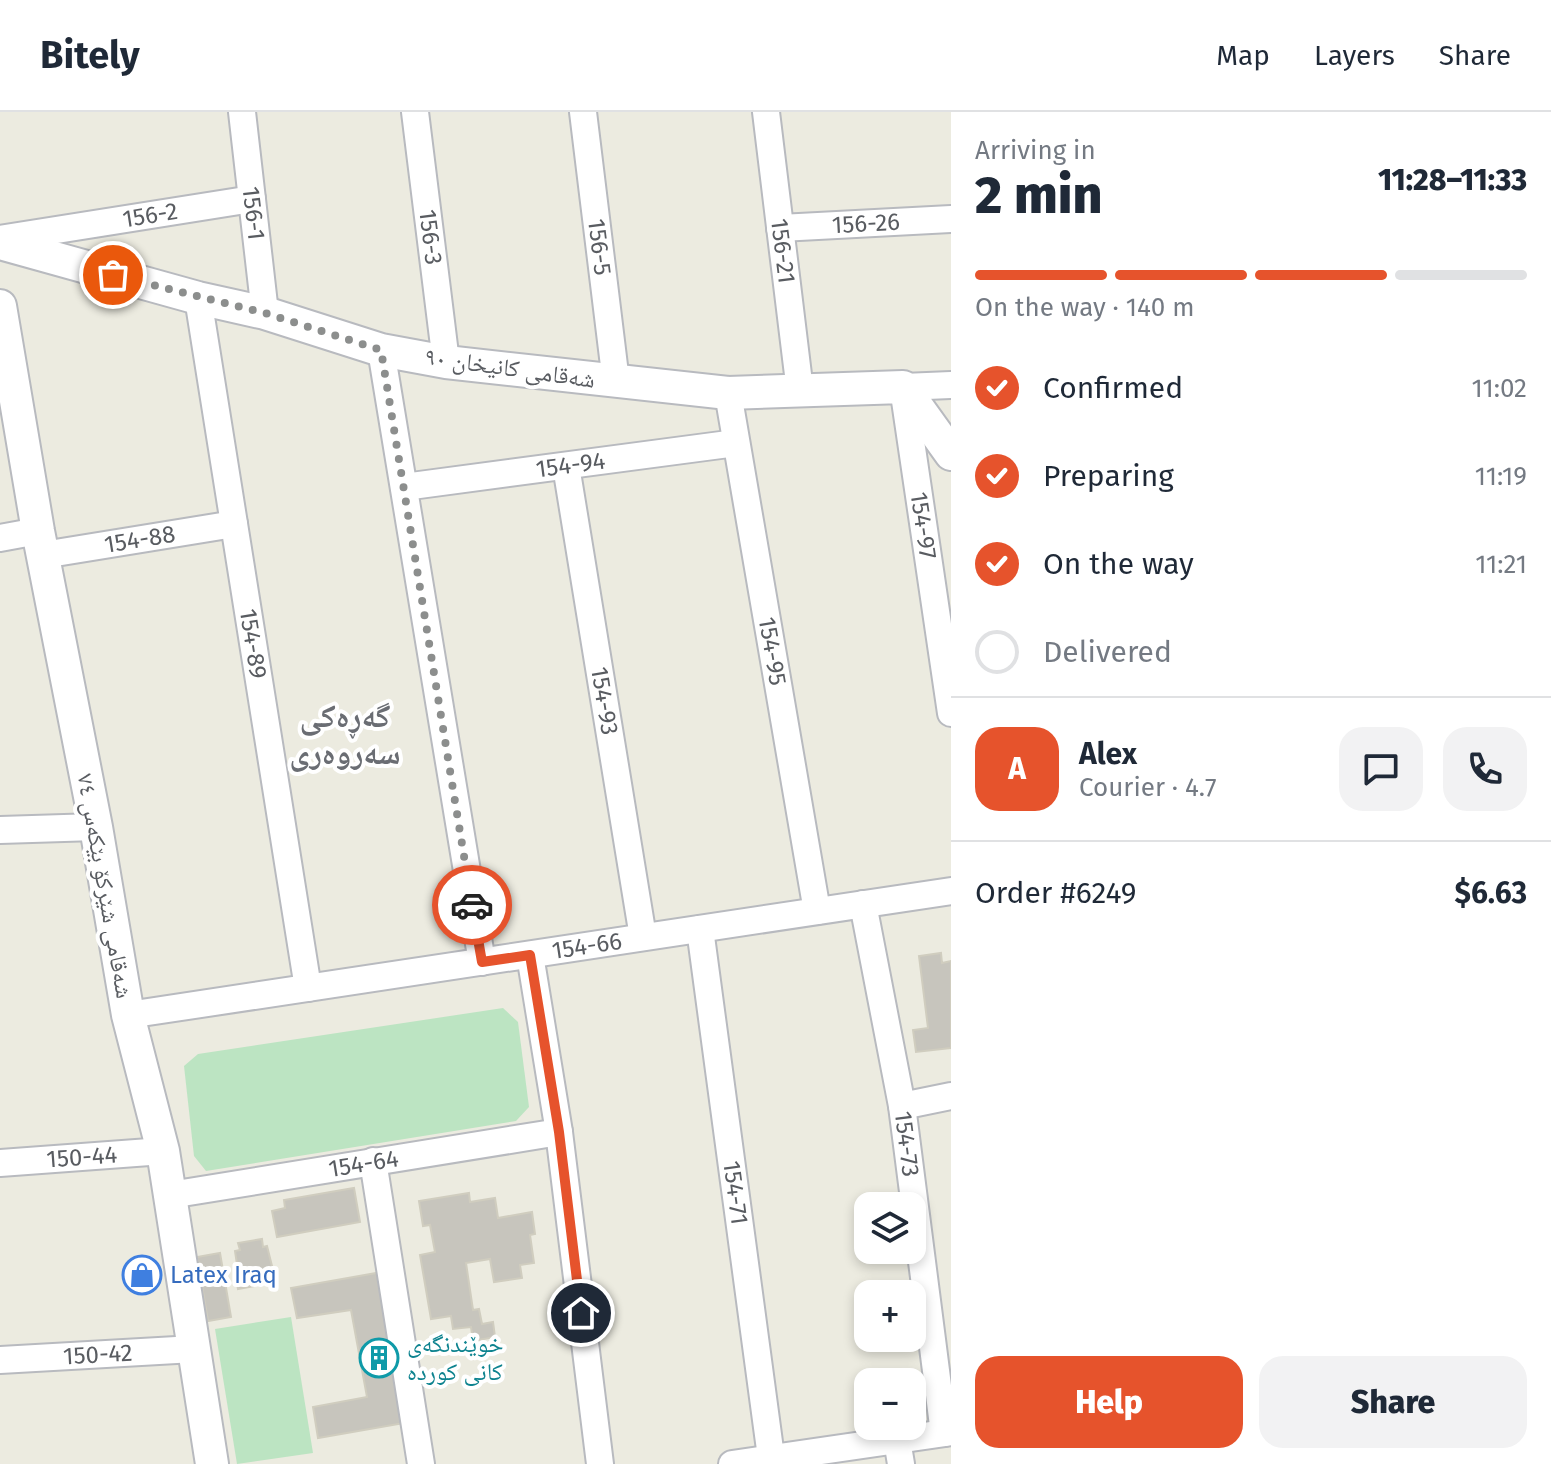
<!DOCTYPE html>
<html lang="en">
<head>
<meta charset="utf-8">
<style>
  body { margin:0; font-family:"Fira Sans","Noto Naskh Arabic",sans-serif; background:#f2f2f3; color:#1f2937; height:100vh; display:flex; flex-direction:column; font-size:30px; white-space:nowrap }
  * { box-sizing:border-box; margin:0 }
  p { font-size:26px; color:#747a83 }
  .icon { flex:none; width:44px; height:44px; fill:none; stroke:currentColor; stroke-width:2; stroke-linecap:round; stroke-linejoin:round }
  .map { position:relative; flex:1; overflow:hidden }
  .details { display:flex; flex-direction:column; background:#fff; width:600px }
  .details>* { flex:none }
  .fabs { position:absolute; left:854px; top:1080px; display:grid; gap:16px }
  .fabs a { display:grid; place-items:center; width:72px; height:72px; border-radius:16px; background:#fff; box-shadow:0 4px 12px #0003; font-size:40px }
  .pin { position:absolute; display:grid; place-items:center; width:68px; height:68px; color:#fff; margin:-34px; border:4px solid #fff; border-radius:50%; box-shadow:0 2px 8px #0007 }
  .courier { position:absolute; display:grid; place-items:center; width:80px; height:80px; margin:-40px; border:6px solid #e6532c; border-radius:50%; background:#fff; color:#222; box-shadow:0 2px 10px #0007 }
  .overview em { font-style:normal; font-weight:800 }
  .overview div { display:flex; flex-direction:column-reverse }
  .overview { display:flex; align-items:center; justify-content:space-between; height:136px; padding:0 24px }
  h1 { font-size:52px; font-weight:800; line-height:60px }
  .bar { display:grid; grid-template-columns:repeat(4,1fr); gap:12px 8px; align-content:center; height:96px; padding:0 24px }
  .bar i { height:10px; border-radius:6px; background:#e0e1e3 }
  .bar .on { background:#e6532c }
  .bar p { grid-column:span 4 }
  .line { display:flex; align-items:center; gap:20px; padding:0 24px; border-top:2px solid #e0e1e3 }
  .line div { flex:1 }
  .round { display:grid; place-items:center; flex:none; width:84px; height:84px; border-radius:24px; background:#f2f2f3 }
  ol { padding:0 24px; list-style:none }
  li { display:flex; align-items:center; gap:24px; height:88px }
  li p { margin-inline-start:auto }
  li .icon { padding:8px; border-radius:50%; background:#e6532c; color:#fff; stroke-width:4 }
  li:last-child { color:#747a83 }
  li i { width:44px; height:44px; border:4px solid #e0e1e3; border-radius:50% }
  .action { display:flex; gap:16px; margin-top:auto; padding:16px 24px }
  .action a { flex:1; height:92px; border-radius:24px; background:#e6532c; color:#fff; font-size:32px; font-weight:800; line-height:92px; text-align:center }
  .action a+a { background:#f2f2f3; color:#1f2937 }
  header { display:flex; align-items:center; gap:48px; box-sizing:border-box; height:112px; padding:0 40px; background:#fff; border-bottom:2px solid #e0e1e3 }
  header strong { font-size:38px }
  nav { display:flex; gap:44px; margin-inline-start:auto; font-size:28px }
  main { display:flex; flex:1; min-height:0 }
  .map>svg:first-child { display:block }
</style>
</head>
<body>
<header>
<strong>Bitely</strong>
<nav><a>Map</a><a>Layers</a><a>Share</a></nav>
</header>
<main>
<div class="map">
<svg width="951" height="1352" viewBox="0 0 951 1352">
  <rect width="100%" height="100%" fill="#ecebe0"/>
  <!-- green -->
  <g fill="#bce4c2">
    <path d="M503,896L518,910L529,995L516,1009L206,1059L194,1044L184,954L198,942Z"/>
    <path d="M291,1205L313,1341L237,1352L215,1217Z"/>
  </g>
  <!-- building -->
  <g fill="#c7c5bd" stroke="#d0cdbf" stroke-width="2">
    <path d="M941,841L942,851L951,849V936L916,940L913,918L928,916L919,844Z"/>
    <path d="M354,1076L360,1110L277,1125L272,1099L285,1096L284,1088Z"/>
    <path d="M469,1081L470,1090L495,1086L498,1106L532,1100L535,1122L530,1123L534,1151L520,1153L522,1166L494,1170L490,1147L466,1151L473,1198L479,1197L482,1212L493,1210L495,1225L473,1229L471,1215L453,1217L451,1204L431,1207L420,1143L435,1140L430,1113L423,1114L419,1089Z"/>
    <path d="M262,1127L263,1135L267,1134L276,1170L238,1177L235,1160L238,1159L235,1139L240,1138L238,1131Z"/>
    <path d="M220,1141L231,1205L208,1209L197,1145Z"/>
    <path d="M382,1160L410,1310L318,1326L313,1295L367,1285L351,1198L297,1206L291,1176Z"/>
  </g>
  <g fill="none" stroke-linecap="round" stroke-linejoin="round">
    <defs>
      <g id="minor">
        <path id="s1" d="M242,0L265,201"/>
        <path id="s2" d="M415,0L446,250"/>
        <path id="s3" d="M583,0L616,270"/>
        <path id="s4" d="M766,0L800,279"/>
        <path id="s5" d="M780,116L951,107"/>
        <path id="s6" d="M0,127L252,87"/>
        <path id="s7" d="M198,186L308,876"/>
        <path d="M381,238L482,850"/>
        <path id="s8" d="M951,273L903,275L951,601"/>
        <path id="s9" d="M728,281L817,799"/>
        <path id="s10" d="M566,354L643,825"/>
        <path id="s11" d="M404,375L736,331"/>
        <path d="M0,426L38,419"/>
        <path id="s12" d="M43,443L234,412"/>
        <path d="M0,718L96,715"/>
        <path id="s13" d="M863,792L902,994L944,1321"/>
        <path id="s14" d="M700,817L771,1345"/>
        <path d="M530,843L559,1020L600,1352"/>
        <path id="s15" d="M128,903L951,779"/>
        <path d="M902,994L951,984"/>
        <path d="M373,1049L421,1352"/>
        <path id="s16" d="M0,1051L163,1039"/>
        <path id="s17" d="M170,1083L559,1020"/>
        <path id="s18" d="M0,1248L194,1237"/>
        <path d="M897,1328L901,1352"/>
        <path d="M732,1352L951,1320"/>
      </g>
      <g id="tertiary">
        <path d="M0,131L198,186L265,201L381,238L446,250L728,281L903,275L951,342"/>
        <path d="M0,194L38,419L96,715L128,903L163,1039L212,1352"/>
      </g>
    </defs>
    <!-- minor casing -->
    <use href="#minor" stroke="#b8babf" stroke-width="30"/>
    <!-- tertiary casing -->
    <use href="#tertiary" stroke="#b8babf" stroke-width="36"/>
    <!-- minor -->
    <use href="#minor" stroke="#fff" stroke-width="26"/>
    <!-- tertiary -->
    <use href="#tertiary" stroke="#fff" stroke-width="32"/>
  </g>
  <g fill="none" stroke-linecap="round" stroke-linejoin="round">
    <!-- done -->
    <path stroke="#8c8e8d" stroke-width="8" stroke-dasharray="0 14.4" d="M113,163L265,201L381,238L472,793"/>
    <!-- route -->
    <path stroke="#e6532c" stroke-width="10" d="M472,793L482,850L530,843L559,1020L581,1201"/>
  </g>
  <!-- icons -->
  <defs>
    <symbol id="shop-ring" viewBox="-11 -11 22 22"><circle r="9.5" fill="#fff" stroke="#3f7fe0" stroke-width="1.5"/><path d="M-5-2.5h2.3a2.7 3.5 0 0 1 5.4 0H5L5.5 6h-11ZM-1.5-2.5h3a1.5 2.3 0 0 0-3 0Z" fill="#3f7fe0"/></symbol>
    <symbol id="building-ring" viewBox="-11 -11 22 22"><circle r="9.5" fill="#fff" stroke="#0f9aa8" stroke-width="1.5"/><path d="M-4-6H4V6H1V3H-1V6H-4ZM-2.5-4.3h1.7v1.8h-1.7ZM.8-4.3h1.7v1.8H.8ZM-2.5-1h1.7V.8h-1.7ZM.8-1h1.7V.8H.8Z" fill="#0f9aa8"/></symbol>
  </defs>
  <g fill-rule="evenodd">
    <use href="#shop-ring" x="120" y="1141" width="44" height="44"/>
    <use href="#building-ring" x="357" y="1224" width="44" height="44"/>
  </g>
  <g text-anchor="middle" stroke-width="8" stroke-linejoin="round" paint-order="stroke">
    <!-- street labels -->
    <g font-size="24" fill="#595c61" stroke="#fff">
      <text dy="8" stroke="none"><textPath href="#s1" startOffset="102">156-1</textPath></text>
      <text dy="8" stroke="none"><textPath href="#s6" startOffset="152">156-2</textPath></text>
      <text dy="8" stroke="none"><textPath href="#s5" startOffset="86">156-26</textPath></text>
      <text dy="8" stroke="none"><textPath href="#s2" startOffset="126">156-3</textPath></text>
      <text dy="8" stroke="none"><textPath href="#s3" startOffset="136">156-5</textPath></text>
      <text dy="8" stroke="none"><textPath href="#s4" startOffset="140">156-21</textPath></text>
      <text transform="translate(510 256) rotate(8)" y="8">شەقامی کانیخان ٩٠</text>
      <text dy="8" stroke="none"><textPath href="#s11" startOffset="168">154-94</textPath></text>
      <text dy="8" stroke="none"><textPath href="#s8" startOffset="188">154-97</textPath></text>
      <text dy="8" stroke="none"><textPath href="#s12" startOffset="98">154-88</textPath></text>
      <text dy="8" stroke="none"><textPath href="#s7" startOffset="350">154-89</textPath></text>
      <text dy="8" stroke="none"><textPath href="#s9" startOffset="262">154-95</textPath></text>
      <text dy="8" stroke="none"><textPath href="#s10" startOffset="238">154-93</textPath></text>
      <text transform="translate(105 774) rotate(80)" y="8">شەقامی شێرکۆ بێکەس ٧٤</text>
      <text dy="8" stroke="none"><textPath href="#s15" startOffset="464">154-66</textPath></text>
      <text dy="8" stroke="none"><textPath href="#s13" startOffset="244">154-73</textPath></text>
      <text dy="8" stroke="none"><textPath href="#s16" startOffset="82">150-44</textPath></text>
      <text dy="8" stroke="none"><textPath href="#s17" startOffset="196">154-64</textPath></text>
      <text dy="8" stroke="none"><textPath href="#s14" startOffset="266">154-71</textPath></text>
      <text dy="8" stroke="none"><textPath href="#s18" startOffset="98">150-42</textPath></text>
    </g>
    <!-- shop labels -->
    <g font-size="24" fill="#366cbe" stroke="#fff" text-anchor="start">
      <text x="170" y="1171">Latex Iraq</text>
    </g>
    <!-- culture labels -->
    <g font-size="24" fill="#0d838f" stroke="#fff" text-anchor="start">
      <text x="407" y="1240">خوێندنگەی<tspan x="407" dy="28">کانی کوردە</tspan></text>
    </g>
    <!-- district labels -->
    <g font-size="32" font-weight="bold" fill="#6a6d73" stroke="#fff">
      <text x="345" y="615">گەڕەکی<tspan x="345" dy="37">سەروەری</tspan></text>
    </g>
  </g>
</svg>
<div class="fabs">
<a><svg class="icon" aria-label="layers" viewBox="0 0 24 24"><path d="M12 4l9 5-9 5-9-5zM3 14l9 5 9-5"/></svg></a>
<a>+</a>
<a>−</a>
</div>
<div class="pin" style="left:113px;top:163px;background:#ea580c"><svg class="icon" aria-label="bag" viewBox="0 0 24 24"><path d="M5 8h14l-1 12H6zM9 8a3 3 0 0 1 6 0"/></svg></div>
<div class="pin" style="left:581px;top:1201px;background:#1f2937"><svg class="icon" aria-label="home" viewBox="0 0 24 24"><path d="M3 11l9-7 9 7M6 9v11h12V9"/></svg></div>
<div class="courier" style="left:472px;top:793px"><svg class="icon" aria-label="car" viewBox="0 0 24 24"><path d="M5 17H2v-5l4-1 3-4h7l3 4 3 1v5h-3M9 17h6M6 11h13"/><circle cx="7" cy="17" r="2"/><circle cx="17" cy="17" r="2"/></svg></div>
</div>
<section class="details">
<div class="overview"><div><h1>2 min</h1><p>Arriving in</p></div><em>11:28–11:33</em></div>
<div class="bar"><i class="on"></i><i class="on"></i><i class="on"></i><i></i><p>On the way · 140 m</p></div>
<ol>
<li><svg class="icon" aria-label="check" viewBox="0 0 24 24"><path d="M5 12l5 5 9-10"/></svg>Confirmed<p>11:02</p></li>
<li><svg class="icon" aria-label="check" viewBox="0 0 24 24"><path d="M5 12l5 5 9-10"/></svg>Preparing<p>11:19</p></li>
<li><svg class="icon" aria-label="check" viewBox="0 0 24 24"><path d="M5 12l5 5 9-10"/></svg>On the way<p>11:21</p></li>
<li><i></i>Delivered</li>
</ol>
<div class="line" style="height:144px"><b class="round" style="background:#e6532c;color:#fff">A</b><div><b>Alex</b><p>Courier · 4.7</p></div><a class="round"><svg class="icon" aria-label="chat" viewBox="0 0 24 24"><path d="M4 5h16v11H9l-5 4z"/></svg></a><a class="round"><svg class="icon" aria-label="phone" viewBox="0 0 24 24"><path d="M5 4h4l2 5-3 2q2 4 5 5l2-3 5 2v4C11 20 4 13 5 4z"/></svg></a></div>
<div class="line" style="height:104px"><div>Order #6249</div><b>$6.63</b></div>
<div class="action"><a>Help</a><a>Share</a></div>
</section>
</main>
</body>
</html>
